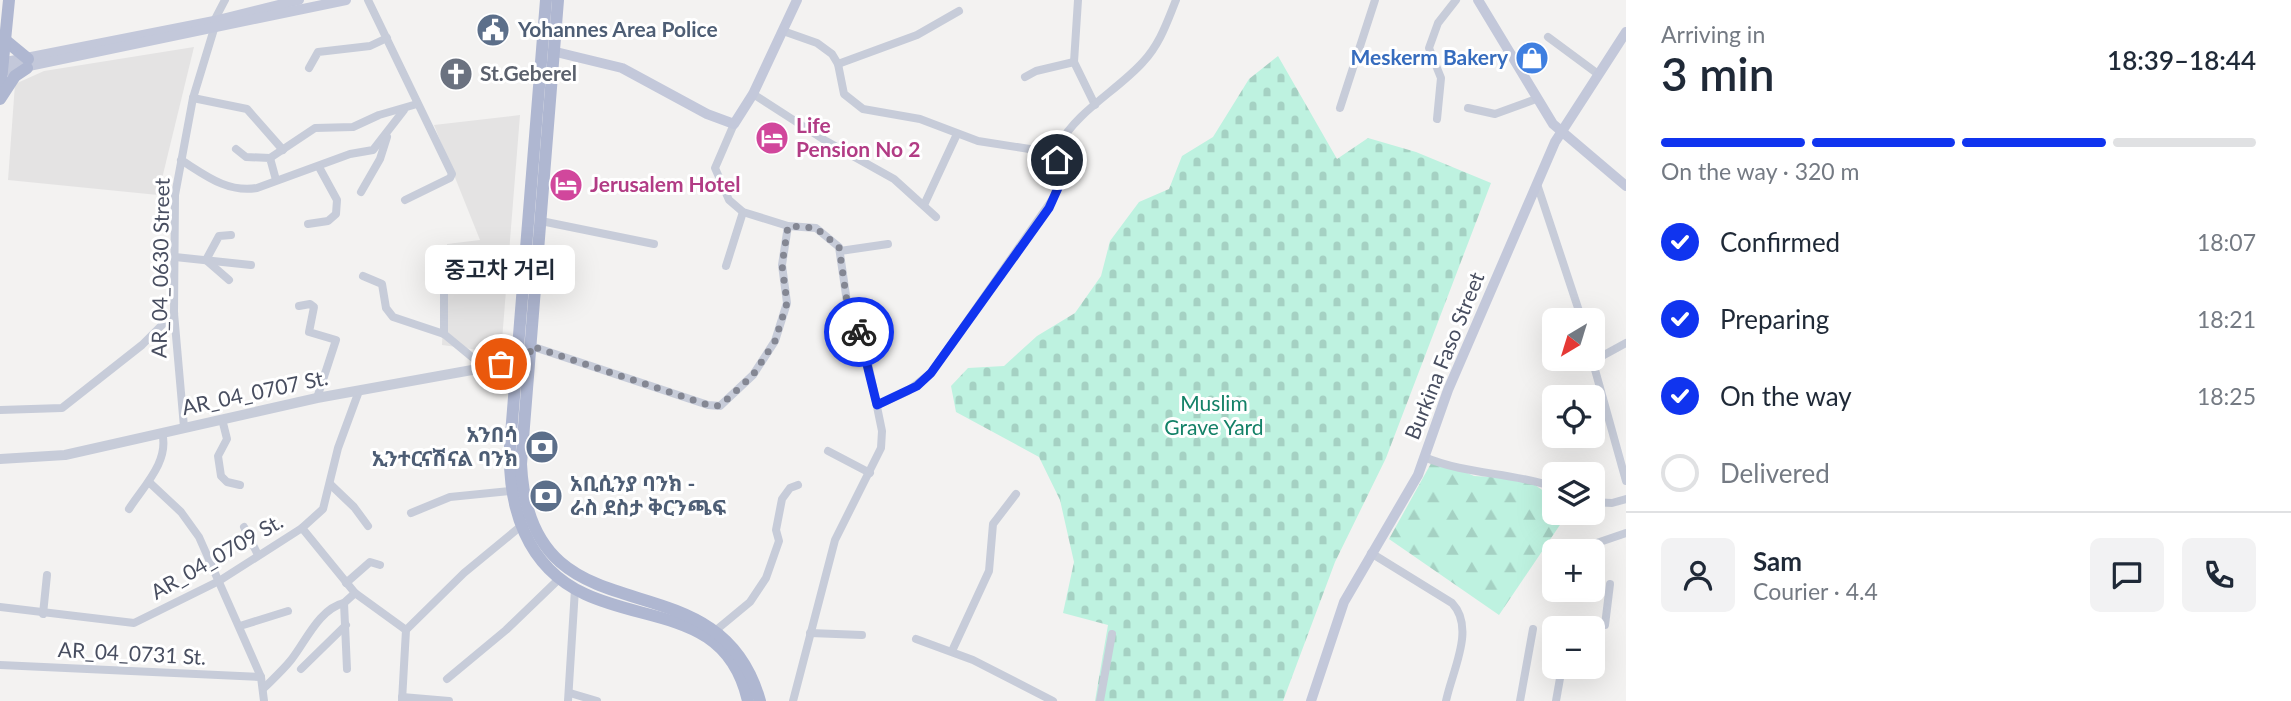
<!DOCTYPE html>
<html lang="en">
<head>
<meta charset="utf-8">
<style>
  body { margin:0; font-family:Lato,"Noto Sans Ethiopic","Noto Sans KR",sans-serif; background:#f2f2f3; color:#1f2937; height:100vh; display:flex; flex-direction:column; font-size:26px; white-space:nowrap }
  * { box-sizing:border-box; margin:0 }
  p { font-size:23px; color:#747a83 }
  .icon { flex:none; width:38px; height:38px; fill:none; stroke:currentColor; stroke-width:2; stroke-linecap:round; stroke-linejoin:round }
  .map { position:relative; flex:1; overflow:hidden }
  .side { display:flex; flex-direction:column; background:#fff; width:665px }
  .side>* { flex:none }
  .needle { width:46px; rotate:218deg }
  .tools { position:absolute; left:1542px; top:308px; display:grid; gap:14px }
  .tools a { display:grid; place-items:center; width:63px; height:63px; border-radius:10px; background:#fff; box-shadow:0 7px 28px #0002; font-size:35px }
  .pin { position:absolute; display:grid; place-items:center; width:60px; height:60px; color:#fff; margin:-30px; border:4px solid #fff; border-radius:50%; box-shadow:0 2px 7px #0007 }
  .courier { position:absolute; display:grid; place-items:center; width:70px; height:70px; margin:-35px; border:5px solid #1034ef; border-radius:50%; background:#fff; color:#222; box-shadow:0 2px 9px #0007 }
  .bubble { position:absolute; height:49px; border-radius:10px; background:#fff; box-shadow:0 7px 28px #0002; font-size:23px; font-weight:600; line-height:49px; text-align:center }
  .summary em { font-style:normal; font-weight:600 }
  .summary div { display:flex; flex-direction:column-reverse }
  .summary { display:flex; align-items:center; justify-content:space-between; height:119px; padding:0 35px }
  h1 { font-size:46px; font-weight:600; line-height:52px }
  .bar { display:grid; grid-template-columns:repeat(4,1fr); gap:10px 7px; align-content:center; height:84px; padding:0 35px }
  .bar i { height:9px; border-radius:5px; background:#e0e1e3 }
  .bar .current { background:#1034ef }
  .bar p { grid-column:span 4 }
  .line { display:flex; align-items:center; gap:18px; padding:0 35px; border-top:2px solid #e0e1e3 }
  .line div { flex:1 }
  .round { display:grid; place-items:center; flex:none; width:74px; height:74px; border-radius:10px; background:#f2f2f3 }
  ol { padding:0 35px; list-style:none }
  li { display:flex; align-items:center; gap:21px; height:77px }
  li p { margin-inline-start:auto }
  li .icon { padding:7px; border-radius:50%; background:#1034ef; color:#fff; stroke-width:4 }
  li:last-child { color:#747a83 }
  li i { width:38px; height:38px; border:4px solid #e0e1e3; border-radius:50% }
  main { display:flex; flex:1; min-height:0 }
  .map>svg:first-child { display:block }
</style>
</head>
<body>
<main>
<div class="map">
<svg width="1626" height="701" viewBox="0 0 1626 701">
  <defs>
    <pattern id="forest-firs" width="22" height="20" patternUnits="userSpaceOnUse" patternTransform="scale(1.75)"><rect width="22" height="20" fill="#bef2e0"/><path d="M5 1l3.5 6h-7zM16 11l3.5 6h-7z" fill="#a5d1c3"/></pattern>
    <pattern id="cemetery-stones" width="16" height="16" patternUnits="userSpaceOnUse" patternTransform="scale(1.75)"><rect width="16" height="16" fill="#bef2e0"/><path d="M2 7V4a2 2 0 0 1 4 0v3zM10 15v-3a2 2 0 0 1 4 0v3z" fill="#a5d1c3"/></pattern>
  </defs>
  <rect width="100%" height="100%" fill="#f3f2f1"/>
  <!-- education -->
  <g fill="#e4e3e3">
    <path d="M194,47L158,195L8,180L15,84L44,71Z"/>
    <path d="M520,115L501,353L442,345L447,244L480,240L434,125Z"/>
  </g>
  <!-- forest -->
  <path fill="url(#forest-firs)" d="M1434,458L1474,476L1526,479L1554,498V513H1568L1499,615L1389,539Z"/>
  <!-- cemetery -->
  <path fill="url(#cemetery-stones)" d="M1278,56L1337,159L1368,138L1416,152L1491,183L1386,458L1335,562L1283,701H1095L1108,625L1063,613L1074,562L1060,500L1039,457L956,412L951,386L968,368L1004,366L1037,336L1075,313L1101,276L1110,241L1139,202L1169,189L1182,156L1213,137L1249,79Z"/>
  <g fill="none" stroke-linecap="round" stroke-linejoin="round">
    <!-- minor -->
    <g stroke="#c7ccd9" stroke-width="8">
      <path d="M368,0L452,174L450,178L405,200"/>
      <path d="M1078,0L1074,62L1095,105"/>
      <path d="M214,21L225,0"/>
      <path d="M783,31L817,43L832,54L838,64L844,94L863,109L920,119L978,141L1055,153"/>
      <path d="M1548,37L1598,74"/>
      <path d="M838,64L917,35L959,11"/>
      <path d="M309,68L318,52L370,46L387,38"/>
      <path d="M1025,77L1036,71L1074,62"/>
      <path d="M753,94L826,141L894,179L936,217"/>
      <path d="M193,98L247,109L283,150"/>
      <path d="M1340,108L1375,0"/>
      <path d="M1468,108L1495,114L1536,99"/>
      <path d="M1437,119L1441,78L1429,48L1438,23L1456,0"/>
      <path d="M734,124L715,168L729,200L743,212L788,226L816,228L839,247L847,302L867,358L882,431L881,448L835,540L793,701"/>
      <path d="M236,149L246,157L270,158L276,180"/>
      <path d="M270,158L315,128L353,127L379,115L417,104"/>
      <path d="M181,160C205,175 227,193 257,188L350,154L373,150L404,110"/>
      <path d="M1537,184L1582,320"/>
      <path d="M361,192L380,159L387,137"/>
      <path d="M924,205L957,134"/>
      <path d="M541,221L654,244"/>
      <path d="M308,224L328,221L336,214L337,200L319,167"/>
      <path d="M840,251L888,244"/>
      <path d="M175,257L251,265"/>
      <path d="M726,266L743,212"/>
      <path d="M363,276L382,284L386,308L393,317L444,334L484,367"/>
      <path d="M229,280L206,260L219,236L231,235"/>
      <path d="M299,306L310,304L314,307L309,332L336,340L317,398"/>
      <path d="M444,334V274"/>
      <path d="M531,346L708,405L720,406L753,375L775,341L787,303L782,265L788,226"/>
      <path d="M1592,359L1626,481"/>
      <path d="M1593,361L1626,343"/>
      <path d="M877,405L908,391L931,373L1054,197C1061,179 1053,156 1059,145C1077,111 1118,90 1143,62C1160,44 1167,22 1176,0"/>
      <path d="M0,410L62,408L142,345L174,313"/>
      <path d="M222,419L227,439L218,456L221,476L227,482L240,485"/>
      <path d="M184,427L174,313L175,195L193,98L214,29"/>
      <path d="M828,451L870,473"/>
      <path d="M1424,457C1467,475 1511,472 1554,487"/>
      <path d="M150,483L181,512L199,537L261,677L264,701"/>
      <path d="M331,485L354,507L368,526"/>
      <path d="M1592,502L1612,503L1626,499"/>
      <path d="M129,509C143,487 170,461 162,433"/>
      <path d="M411,513L450,497L510,491"/>
      <path d="M244,527L258,555"/>
      <path d="M302,528L355,593L406,630"/>
      <path d="M1585,547L1626,533"/>
      <path d="M1371,553L1452,603C1476,628 1452,671 1446,701"/>
      <path d="M346,583L370,562L380,565"/>
      <path d="M0,607L134,623L219,581L302,528L323,509L338,448L359,391"/>
      <path d="M43,614L47,575"/>
      <path d="M240,626L288,611"/>
      <path d="M1565,628L1569,625H1605L1610,584"/>
      <path d="M715,631L750,602L766,578L779,541L776,530L782,499L790,488L798,485"/>
      <path d="M810,633L862,635"/>
      <path d="M916,639L973,660L1053,701"/>
      <path d="M952,651L989,571L993,524L1016,494"/>
      <path d="M0,665L261,677"/>
      <path d="M301,669L346,625"/>
      <path d="M347,669L344,603L355,593"/>
      <path d="M447,679L506,630L560,578"/>
      <path d="M264,688C273,679 283,670 291,660C306,641 319,609 344,603"/>
      <path d="M570,693L597,701"/>
      <path d="M402,697L449,701"/>
      <path d="M402,701L406,630L464,573L521,526"/>
      <path d="M568,701L575,589"/>
      <path d="M1100,701L1112,634"/>
      <path d="M1520,701L1533,629"/>
      <path d="M1556,701L1562,667"/>
    </g>
    <!-- tertiary -->
    <path stroke="#c7ccd9" stroke-width="10" d="M0,459L65,455L317,398L522,361"/>
    <!-- secondary -->
    <g stroke="#c3c8da" stroke-width="10">
      <path d="M1478,0L1553,124L1626,186"/>
      <path d="M556,52L622,68L707,114L734,124L753,94L797,0"/>
      <path d="M0,63L214,21L299,0"/>
      <path d="M0,72L346,0"/>
      <path d="M1311,701L1344,602L1418,475L1448,390L1555,142L1626,32"/>
    </g>
    <!-- primary -->
    <g stroke="#afb7d1" stroke-width="12">
      <path d="M546,0L510,447C508,507 526,567 585,594C649,624 728,611 748,701"/>
      <path d="M558,0L521,464C530,651 717,547 760,701"/>
      <path d="M5,40L28,59"/>
      <path d="M0,91L9,0"/>
      <path d="M0,99L15,76L27,68"/>
    </g>
  </g>
  <g fill="none" stroke-linecap="round" stroke-linejoin="round">
    <!-- done -->
    <path stroke="#848793" stroke-width="7" stroke-dasharray="0 12.6" d="M501,364L529,361L531,346L708,405L720,406L753,375L775,341L787,303L782,265L788,226L816,228L839,247L847,302L859,332"/>
    <!-- route -->
    <path stroke="#1034ef" stroke-width="9" d="M859,332L877,405L917,386L931,373L1049,208L1058,188L1057,160"/>
  </g>
  <!-- icons -->
  <defs>
    <symbol id="civic-disc" viewBox="-11 -11 22 22"><circle r="9.5" fill="#5c6f8a" stroke="#fff"/><path d="M-.6-6.5H3V-4.5H.6V-3L4-1V1h2V6H-6V1h2V-1L-.6-3ZM-1.2 2.5V6h2.4V2.5Z" fill="#fff"/></symbol>
    <symbol id="shop-disc" viewBox="-11 -11 22 22"><circle r="9.5" fill="#3f7fe0" stroke="#fff"/><path d="M-5-2.5h2.3a2.7 3.5 0 0 1 5.4 0H5L5.5 6h-11ZM-1.5-2.5h3a1.5 2.3 0 0 0-3 0Z" fill="#fff"/></symbol>
    <symbol id="church-disc" viewBox="-11 -11 22 22"><circle r="9.5" fill="#6b7280" stroke="#fff"/><path d="M-1.2-6h2.4v3.5h3.3v2.4h-3.3V6h-2.4V-.1h-3.3v-2.4h3.3Z" fill="#fff"/></symbol>
    <symbol id="hotel-disc" viewBox="-11 -11 22 22"><circle r="9.5" fill="#d1479c" stroke="#fff"/><path d="M-6-4.5h1.5V1H6V5H4.5V3h-9V5H-6ZM-4 0a1.8 1.8 0 1 1 3.6 0ZM.5 0V-2.5h3Q6-2.5 6 0Z" fill="#fff"/></symbol>
    <symbol id="bank-disc" viewBox="-11 -11 22 22"><circle r="9.5" fill="#5c6f8a" stroke="#fff"/><path d="M-6-4H6V4H-6ZM0-2.3a2.3 2.3 0 1 0 0 4.6a2.3 2.3 0 1 0 0-4.6Z" fill="#fff"/></symbol>
  </defs>
  <g fill-rule="evenodd">
    <use href="#civic-disc" x="474" y="11" width="38" height="38"/>
    <use href="#shop-disc" x="1513" y="39" width="38" height="38"/>
    <use href="#church-disc" x="437" y="55" width="38" height="38"/>
    <use href="#hotel-disc" x="753" y="119" width="38" height="38"/>
    <use href="#hotel-disc" x="547" y="166" width="38" height="38"/>
    <use href="#bank-disc" x="523" y="428" width="38" height="38"/>
    <use href="#bank-disc" x="527" y="477" width="38" height="38"/>
  </g>
  <g text-anchor="middle" stroke-width="6" stroke-linejoin="round" paint-order="stroke">
    <!-- service labels -->
    <g font-size="21" font-weight="bold" fill="#4e5e75" stroke="#fff" text-anchor="start">
      <text x="518" y="37">Yohannes Area Police</text>
      <text x="518" y="442" text-anchor="end">አንበሳ<tspan x="518" dy="24">ኢንተርናሽናል ባንክ</tspan></text>
      <text x="570" y="491">አቢሲንያ ባንክ -<tspan x="570" dy="24">ራስ ደስታ ቅርንጫፍ</tspan></text>
    </g>
    <!-- shop labels -->
    <g font-size="21" font-weight="bold" fill="#366cbe" stroke="#fff" text-anchor="end">
      <text x="1508" y="65">Meskerm Bakery</text>
    </g>
    <!-- worship labels -->
    <g font-size="21" font-weight="bold" fill="#5b616d" stroke="#fff" text-anchor="start">
      <text x="480" y="81">St.Geberel</text>
    </g>
    <!-- hotel labels -->
    <g font-size="21" font-weight="bold" fill="#b23c85" stroke="#fff" text-anchor="start">
      <text x="796" y="133">Life<tspan x="796" dy="24">Pension No 2</tspan></text>
      <text x="590" y="192">Jerusalem Hotel</text>
    </g>
    <!-- street labels -->
    <g font-size="21" fill="#484e60" stroke="#fff">
      <text transform="translate(161 268) rotate(-89)" y="7">AR_04_0630 Street</text>
      <text transform="translate(1445 356) rotate(-68)" y="7">Burkina Faso Street</text>
      <text transform="translate(255 393) rotate(-12)" y="7">AR_04_0707 St.</text>
      <text transform="translate(217 557) rotate(-30)" y="7">AR_04_0709 St.</text>
      <text transform="translate(132 654) rotate(3)" y="7">AR_04_0731 St.</text>
    </g>
    <!-- park labels -->
    <g font-size="21" fill="#138167" stroke="#fff">
      <text x="1214" y="411">Muslim<tspan x="1214" dy="24">Grave Yard</tspan></text>
    </g>
  </g>
</svg>
<div class="tools">
<a><svg class="needle" viewBox="-14 -14 28 28"><path d="M0-13l5 13h-10z" fill="#e53935"/><path d="M0 13l5-13h-10z" fill="#747a83"/></svg></a>
<a><svg class="icon" aria-label="locate" viewBox="0 0 24 24"><circle cx="12" cy="12" r="6"/><path d="M12 2v4M12 18v4M2 12h4M18 12h4"/></svg></a>
<a><svg class="icon" aria-label="layers" viewBox="0 0 24 24"><path d="M12 4l9 5-9 5-9-5zM3 14l9 5 9-5"/></svg></a>
<a>+</a>
<a>−</a>
</div>
<div class="pin" style="left:501px;top:364px;background:#ea580c"><svg class="icon" aria-label="bag" viewBox="0 0 24 24"><path d="M5 8h14l-1 12H6zM9 8a3 3 0 0 1 6 0"/></svg></div>
<div class="pin" style="left:1057px;top:160px;background:#1f2937"><svg class="icon" aria-label="home" viewBox="0 0 24 24"><path d="M3 11l9-7 9 7M6 9v11h12V9"/></svg></div>
<div class="courier" style="left:859px;top:332px"><svg class="icon" aria-label="bike" viewBox="0 0 24 24"><circle cx="6" cy="16" r="4"/><circle cx="18" cy="16" r="4"/><path d="M6 16l4-8h5l3 8M10 8l3 8H6M13 5h3"/></svg></div>
<div class="bubble" style="left:425px;top:245px;width:150px">중고차 거리</div>
</div>
<section class="side">
<div class="summary"><div><h1>3 min</h1><p>Arriving in</p></div><em>18:39–18:44</em></div>
<div class="bar"><i class="current"></i><i class="current"></i><i class="current"></i><i></i><p>On the way · 320 m</p></div>
<ol>
<li><svg class="icon" aria-label="check" viewBox="0 0 24 24"><path d="M5 12l5 5 9-10"/></svg>Confirmed<p>18:07</p></li>
<li><svg class="icon" aria-label="check" viewBox="0 0 24 24"><path d="M5 12l5 5 9-10"/></svg>Preparing<p>18:21</p></li>
<li><svg class="icon" aria-label="check" viewBox="0 0 24 24"><path d="M5 12l5 5 9-10"/></svg>On the way<p>18:25</p></li>
<li><i></i>Delivered</li>
</ol>
<div class="line" style="height:126px"><a class="round"><svg class="icon" aria-label="person" viewBox="0 0 24 24"><circle cx="12" cy="8" r="4"/><path d="M4 21q1-7 8-7t8 7"/></svg></a><div><b>Sam</b><p>Courier · 4.4</p></div><a class="round"><svg class="icon" aria-label="chat" viewBox="0 0 24 24"><path d="M4 5h16v11H9l-5 4z"/></svg></a><a class="round"><svg class="icon" aria-label="phone" viewBox="0 0 24 24"><path d="M5 4h4l2 5-3 2q2 4 5 5l2-3 5 2v4C11 20 4 13 5 4z"/></svg></a></div>
</section>
</main>
</body>
</html>
